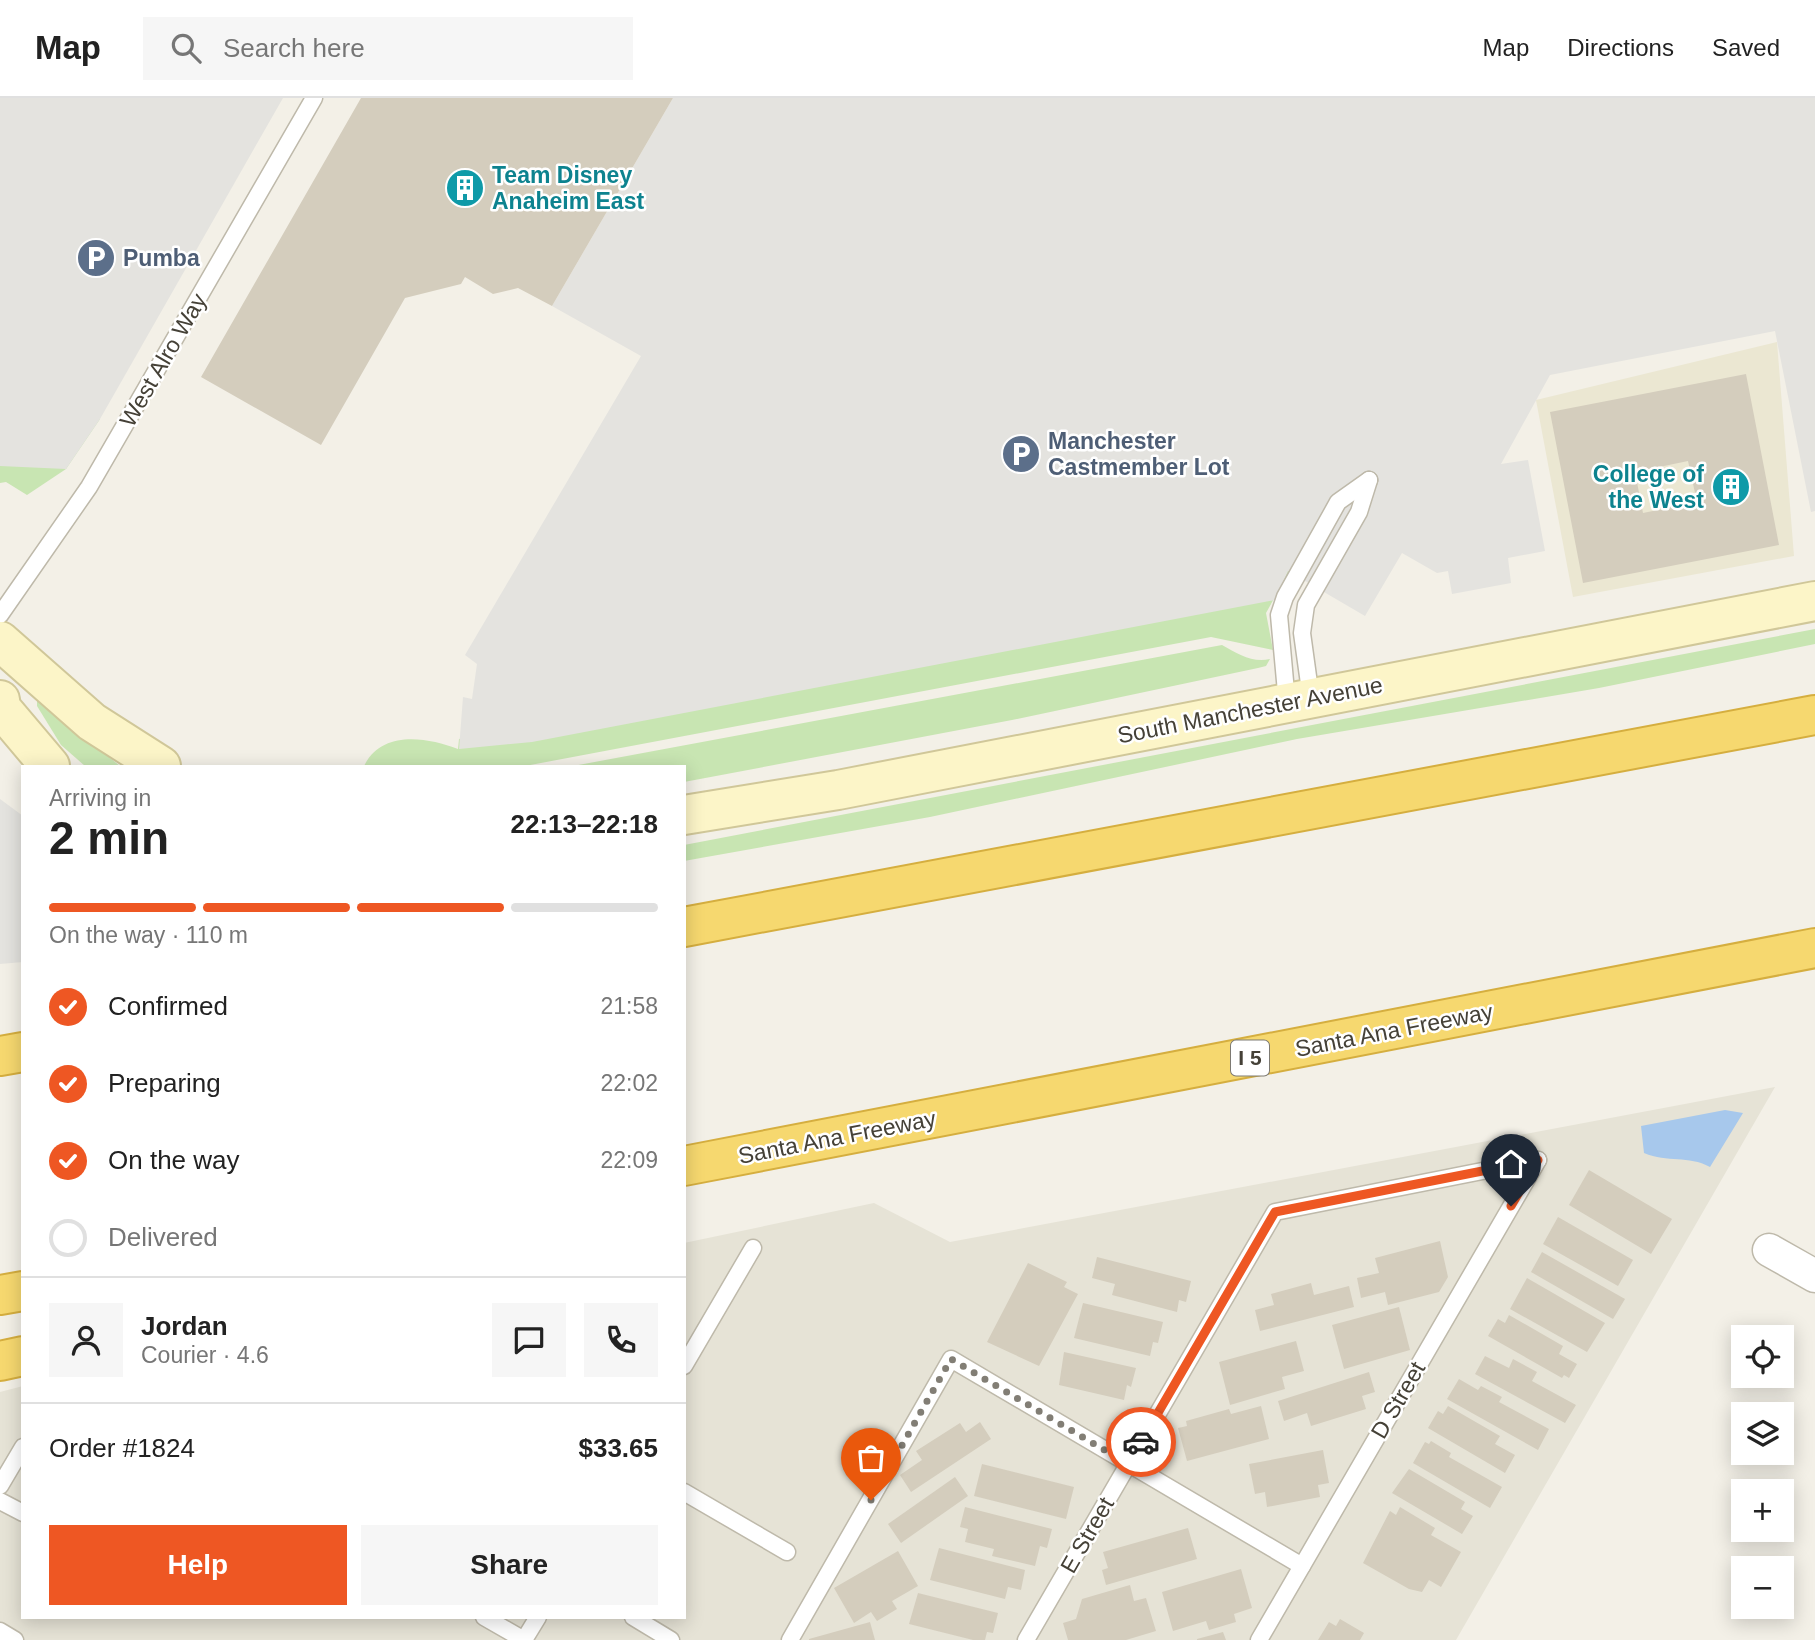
<!DOCTYPE html>
<html lang="en">
<head>
<meta charset="utf-8">
<style>
  body { margin:0; font-family:Arial,sans-serif; background:#f6f6f6; color:#222; height:100vh; display:flex; flex-direction:column; font-size:26px; white-space:nowrap }
  * { box-sizing:border-box; margin:0 }
  p { font-size:23px; color:#767676 }
  .icon { flex:none; width:38px; height:38px; fill:none; stroke:currentColor; stroke-width:2; stroke-linecap:round; stroke-linejoin:round }
  .map { position:relative; flex:1; overflow:hidden }
  .side { position:absolute; left:21px; top:667px; width:665px; height:854px; display:flex; flex-direction:column; background:#fff; border-radius:0px; box-shadow:0 4px 18px #0003 }
  .side>* { flex:none }
  .tools { position:absolute; left:1731px; top:1227px; display:grid; gap:14px }
  .tools a { display:grid; place-items:center; width:63px; height:63px; border-radius:0px; background:#fff; box-shadow:0 4px 18px #0003; font-size:35px }
  .pin { position:absolute; display:grid; place-items:center; width:60px; height:60px; color:#fff; margin:-72px -30px; border-radius:50% 50% 50% 0; rotate:-45deg; box-shadow:0 0 7px #0007 }
  .pin .icon { rotate:45deg }
  .courier { position:absolute; display:grid; place-items:center; width:70px; height:70px; margin:-35px; border:5px solid #ee5723; border-radius:50%; background:#fff; color:#222; box-shadow:0 2px 9px #0007 }
  .head em { font-style:normal; font-weight:800 }
  .head div { display:flex; flex-direction:column-reverse }
  .head { display:flex; align-items:center; justify-content:space-between; height:119px; padding:0 28px }
  h1 { font-size:46px; font-weight:800; line-height:52px }
  .bar { display:grid; grid-template-columns:repeat(4,1fr); gap:10px 7px; align-content:center; height:84px; padding:0 28px }
  .bar i { height:9px; border-radius:5px; background:#e0e0e0 }
  .bar .current { background:#ee5723 }
  .bar p { grid-column:span 4 }
  .line { display:flex; align-items:center; gap:18px; padding:0 28px; border-top:2px solid #e0e0e0 }
  .line div { flex:1 }
  .round { display:grid; place-items:center; flex:none; width:74px; height:74px; border-radius:0px; background:#f6f6f6 }
  ol { padding:0 28px; list-style:none }
  li { display:flex; align-items:center; gap:21px; height:77px }
  li p { margin-inline-start:auto }
  li .icon { padding:7px; border-radius:50%; background:#ee5723; color:#fff; stroke-width:4 }
  li:last-child { color:#767676 }
  li i { width:38px; height:38px; border:4px solid #e0e0e0; border-radius:50% }
  .cta { display:flex; gap:14px; margin-top:auto; padding:14px 28px }
  .cta a { flex:1; height:80px; border-radius:0px; background:#ee5723; color:#fff; font-size:28px; font-weight:800; line-height:80px; text-align:center }
  .cta a+a { background:#f6f6f6; color:#222 }
  header { display:flex; align-items:center; gap:42px; box-sizing:border-box; height:98px; padding:0 35px; background:#fff; border-bottom:2px solid #e0e0e0 }
  header strong { font-size:33px }
  nav { display:flex; gap:38px; margin-inline-start:auto; font-size:24px }
  .search { width:490px; height:63px; background:#f6f6f6; display:flex; align-items:center; gap:18px; box-sizing:border-box; padding:0 24px; border-radius:0px; color:#767676; font-size:26px }
  .map>svg:first-child { display:block }
</style>
</head>
<body>
<header>
<strong>Map</strong>
<div class="search"><svg class="icon" aria-label="search" viewBox="0 0 24 24"><circle cx="10" cy="10" r="6"/><path d="M15 15l6 6"/></svg>Search here</div>
<nav><a>Map</a><a>Directions</a><a>Saved</a></nav>
</header>
<div class="map">
<svg width="1815" height="1542" viewBox="0 0 1815 1542">
  <rect width="100%" height="100%" fill="#f3f0e7"/>
  <!-- residential -->
  <path fill="#e6e3d6" d="M1775,989L1456,1542H0V1294L23,1288V1519H684V1145L874,1105L950,1144Z"/>
  <!-- education -->
  <path fill="#ebe7d2" d="M1777,244L1794,458L1573,499L1536,302Z"/>
  <!-- green -->
  <g fill="#c8e5b2">
    <path d="M100,321L66,371L27,397L6,384L0,385V347Z"/>
    <path d="M1334,393L1266,515L1273,552L1211,539L525,668H364C382,632 426,639 458,651L459,641Z"/>
    <path d="M1815,531V546L1599,590L1297,641L930,719L684,763V747Z"/>
    <path d="M1222,547C1238,556 1252,565 1270,561L1266,568L1258,570L1012,622L684,684V668H573Z"/>
    <path d="M37,601L120,668H85L61,647L37,608Z"/>
  </g>
  <!-- parking -->
  <g fill="#e4e3df">
    <path d="M0,0H283L100,321L66,371L0,368Z"/>
    <path d="M673,0H1815V413L1811,414L1775,233L1550,277L1501,366L1528,362L1545,453L1508,460L1511,485L1452,496L1448,473L1437,475L1402,455L1365,518L1288,473L1275,502L532,644L459,651L463,599L472,601L477,566L465,557L641,258L552,208Z"/>
    <path d="M0,701L23,718V864L0,866Z"/>
  </g>
  <!-- water -->
  <path fill="#a7c8ec" d="M1725,1012L1743,1015L1710,1069C1688,1057 1668,1065 1644,1055L1641,1028Z"/>
  <!-- building -->
  <g fill="#d4cdbd" fill-rule="evenodd">
    <path d="M361,0H673L552,208L518,190L493,196L465,179L461,186L405,200L321,347L201,279Z"/>
    <path d="M1746,276L1779,447L1583,485L1550,314ZM1688,363L1697,404L1643,415L1635,374Z"/>
    <path d="M1589,1072L1672,1121L1651,1156L1569,1107Z"/>
    <path d="M1558,1119L1633,1162L1618,1188L1543,1146Z"/>
    <path d="M1440,1143L1448,1179L1439,1194L1388,1207L1385,1194L1361,1200L1357,1180L1379,1175L1375,1160Z"/>
    <path d="M1542,1154L1625,1201L1613,1221L1531,1174Z"/>
    <path d="M1097,1159L1191,1183L1186,1204L1179,1202L1177,1214L1112,1197L1115,1186L1092,1180Z"/>
    <path d="M1028,1165L1067,1184L1064,1189L1078,1196L1039,1268L987,1244Z"/>
    <path d="M1527,1180L1605,1225L1587,1254L1510,1211Z"/>
    <path d="M1311,1185L1314,1197L1349,1188L1354,1209L1260,1233L1255,1212L1274,1207L1271,1196Z"/>
    <path d="M1083,1205L1163,1224L1158,1245L1153,1244L1150,1258L1074,1240Z"/>
    <path d="M1399,1209L1410,1252L1344,1271L1332,1227Z"/>
    <path d="M1509,1217L1563,1248L1559,1256L1577,1266L1569,1280L1564,1277L1562,1280L1488,1238L1498,1221L1505,1225Z"/>
    <path d="M1296,1243L1304,1273L1282,1279L1285,1291L1230,1307L1219,1264Z"/>
    <path d="M1064,1254L1136,1270L1131,1289L1127,1287L1124,1302L1059,1287Z"/>
    <path d="M1485,1258L1509,1270L1513,1261L1537,1274L1532,1283L1576,1307L1565,1325L1475,1276Z"/>
    <path d="M1369,1274L1375,1294L1362,1298L1366,1311L1311,1328L1307,1315L1284,1323L1278,1303Z"/>
    <path d="M1459,1281L1478,1292L1481,1288L1502,1299L1499,1304L1549,1331L1538,1352L1447,1301Z"/>
    <path d="M1261,1308L1269,1341L1187,1363L1178,1330L1187,1328L1186,1323L1229,1311L1231,1316Z"/>
    <path d="M1448,1308L1500,1338L1495,1346L1515,1357L1505,1375L1428,1330L1438,1313L1443,1316Z"/>
    <path d="M980,1324L991,1341L911,1394L900,1377L922,1362L916,1353L960,1325L966,1334Z"/>
    <path d="M1431,1343L1451,1355L1449,1359L1502,1389L1490,1410L1413,1365L1425,1344L1429,1346Z"/>
    <path d="M1323,1352L1329,1385L1318,1387L1320,1399L1267,1409L1265,1394L1255,1396L1249,1366Z"/>
    <path d="M982,1366L1074,1389L1066,1421L974,1398Z"/>
    <path d="M1409,1371L1465,1404L1461,1411L1473,1418L1462,1436L1392,1395Z"/>
    <path d="M955,1379L968,1398L901,1445L888,1426Z"/>
    <path d="M965,1409L1052,1431L1047,1450L1040,1448L1035,1468L992,1458L994,1451L965,1444L968,1431L960,1429Z"/>
    <path d="M1400,1409L1435,1430L1431,1437L1461,1454L1441,1489L1429,1482L1422,1494L1409,1491L1363,1465L1390,1413L1396,1417Z"/>
    <path d="M1188,1430L1197,1461L1106,1487L1102,1472L1108,1470L1103,1454Z"/>
    <path d="M939,1450L1025,1472L1021,1492L1008,1489L1005,1501L930,1482Z"/>
    <path d="M898,1453L918,1488L892,1503L897,1511L877,1523L871,1514L854,1525L834,1490Z"/>
    <path d="M1241,1471L1252,1510L1234,1516L1236,1524L1209,1532L1206,1523L1173,1533L1162,1494Z"/>
    <path d="M1130,1487L1134,1503L1146,1500L1156,1533L1126,1542H1068L1063,1525L1076,1521L1082,1501Z"/>
    <path d="M918,1495L998,1515L993,1535L987,1534L985,1542H973L909,1526Z"/>
    <path d="M1340,1521L1364,1535L1360,1542H1318L1329,1524L1336,1528Z"/>
    <path d="M870,1524L875,1542H809V1541Z"/>
    <path d="M1223,1534L1226,1542H1197V1541Z"/>
  </g>
  <g fill="none" stroke-linecap="round" stroke-linejoin="round">
    <defs>
      <g id="lane">
        <path d="M0,517L89,389L314,0"/>
        <path d="M1311,600L1302,535L1306,507L1359,414L1369,382"/>
        <path d="M1287,605L1279,517L1285,499L1338,404L1369,382"/>
        <path d="M684,1268L753,1150"/>
        <path d="M0,1388L23,1349"/>
        <path d="M684,1394L787,1454"/>
        <path d="M0,1403L23,1415"/>
        <path d="M484,1519L524,1542"/>
        <path d="M633,1519L671,1542"/>
        <path d="M0,1533L15,1542"/>
        <path d="M524,1542L538,1519"/>
        <path d="M790,1542L951,1261L1302,1468"/>
        <path d="M1026,1542L1275,1114L1538,1062"/>
        <path d="M1259,1542L1538,1062"/>
      </g>
      <path id="street" d="M1769,1152L1815,1178"/>
      <g id="secondary">
        <path d="M0,543L92,624L161,668"/>
        <path d="M0,602L1,610L50,668"/>
        <path d="M684,717L838,692L1815,503"/>
      </g>
      <g id="highway">
        <path d="M684,829L1815,617"/>
        <path d="M0,958L23,954"/>
        <path d="M684,1068L1815,850"/>
        <path d="M0,1197L23,1193"/>
        <path d="M0,1263L23,1258"/>
      </g>
    </defs>
    <!-- lane casing -->
    <use href="#lane" stroke="#beb9aa" stroke-width="19"/>
    <!-- street casing -->
    <use href="#street" stroke="#beb9aa" stroke-width="35"/>
    <!-- secondary casing -->
    <use href="#secondary" stroke="#d0c799" stroke-width="42"/>
    <!-- highway casing -->
    <use href="#highway" stroke="#d5ae3f" stroke-width="42"/>
    <!-- lane -->
    <use href="#lane" stroke="#fff" stroke-width="16"/>
    <!-- street -->
    <use href="#street" stroke="#fff" stroke-width="32"/>
    <!-- secondary -->
    <use href="#secondary" stroke="#fcf5c8" stroke-width="38"/>
    <!-- highway -->
    <use href="#highway" stroke="#f6d86f" stroke-width="38"/>
  </g>
  <g fill="none" stroke-linecap="round" stroke-linejoin="round">
    <!-- done -->
    <path stroke="#827e75" stroke-width="7" stroke-dasharray="0 12.6" d="M871,1402L951,1261L1128,1366L1141,1344"/>
    <!-- route -->
    <path stroke="#ee5723" stroke-width="9" d="M1141,1344L1275,1114L1538,1062L1511,1108"/>
  </g>
  <!-- icons -->
  <defs>
    <symbol id="building-disc" viewBox="-11 -11 22 22"><circle r="9.5" fill="#0f9aa8" stroke="#fff"/><path d="M-4-6H4V6H1V3H-1V6H-4ZM-2.5-4.3h1.7v1.8h-1.7ZM.8-4.3h1.7v1.8H.8ZM-2.5-1h1.7V.8h-1.7ZM.8-1h1.7V.8H.8Z" fill="#fff"/></symbol>
    <symbol id="parking-disc" viewBox="-11 -11 22 22"><circle r="9.5" fill="#5c6f8a" stroke="#fff"/><path d="M-3.5-5.5H1a3.5 3.5 0 0 1 0 7H-1V5.5H-3.5ZM-1-3.4V-.6H.8a1.4 1.4 0 0 0 0-2.8Z" fill="#fff"/></symbol>
  </defs>
  <g fill-rule="evenodd">
    <use href="#building-disc" x="443" y="68" width="44" height="44"/>
    <use href="#parking-disc" x="74" y="138" width="44" height="44"/>
    <use href="#parking-disc" x="999" y="334" width="44" height="44"/>
    <use href="#building-disc" x="1709" y="367" width="44" height="44"/>
  </g>
  <g text-anchor="middle" stroke-width="5" stroke-linejoin="round" paint-order="stroke">
    <!-- shield labels -->
    <rect fill="#fff" stroke="#7d7a73" stroke-width="2" x="1231" y="942.5" width="38" height="35" rx="5"/>
    <g font-size="21" font-weight="bold" fill="#454137">
      <text x="1250" y="967">I 5</text>
    </g>
    <!-- culture labels -->
    <g font-size="23" font-weight="bold" fill="#0d838f" stroke="#fff" text-anchor="start">
      <text x="492" y="85">Team Disney<tspan x="492" dy="26">Anaheim East</tspan></text>
      <text x="1704" y="384" text-anchor="end">College of<tspan x="1704" dy="26">the West</tspan></text>
    </g>
    <!-- service labels -->
    <g font-size="23" font-weight="bold" fill="#4e5e75" stroke="#fff" text-anchor="start">
      <text x="123" y="168">Pumba</text>
      <text x="1048" y="351">Manchester<tspan x="1048" dy="26">Castmember Lot</tspan></text>
    </g>
    <!-- street labels -->
    <g font-size="23" fill="#454137" stroke="#fff">
      <text transform="translate(163 262) rotate(-60)" y="8">West Alro Way</text>
      <text transform="translate(1250 612) rotate(-11)" y="8">South Manchester Avenue</text>
      <text transform="translate(1394 932) rotate(-11)" y="8">Santa Ana Freeway</text>
      <text transform="translate(837 1039) rotate(-11)" y="8">Santa Ana Freeway</text>
      <text transform="translate(1398 1302) rotate(-60)" y="8">D Street</text>
      <text transform="translate(1087 1437) rotate(-60)" y="8">E Street</text>
    </g>
  </g>
</svg>
<div class="tools">
<a><svg class="icon" aria-label="locate" viewBox="0 0 24 24"><circle cx="12" cy="12" r="6"/><path d="M12 2v4M12 18v4M2 12h4M18 12h4"/></svg></a>
<a><svg class="icon" aria-label="layers" viewBox="0 0 24 24"><path d="M12 4l9 5-9 5-9-5zM3 14l9 5 9-5"/></svg></a>
<a>+</a>
<a>−</a>
</div>
<div class="pin" style="left:871px;top:1402px;background:#ea580c"><svg class="icon" aria-label="bag" viewBox="0 0 24 24"><path d="M5 8h14l-1 12H6zM9 8a3 3 0 0 1 6 0"/></svg></div>
<div class="pin" style="left:1511px;top:1108px;background:#1f2937"><svg class="icon" aria-label="home" viewBox="0 0 24 24"><path d="M3 11l9-7 9 7M6 9v11h12V9"/></svg></div>
<div class="courier" style="left:1141px;top:1344px"><svg class="icon" aria-label="car" viewBox="0 0 24 24"><path d="M5 17H2v-5l4-1 3-4h7l3 4 3 1v5h-3M9 17h6M6 11h13"/><circle cx="7" cy="17" r="2"/><circle cx="17" cy="17" r="2"/></svg></div>
<section class="side">
<div class="head"><div><h1>2 min</h1><p>Arriving in</p></div><em>22:13–22:18</em></div>
<div class="bar"><i class="current"></i><i class="current"></i><i class="current"></i><i></i><p>On the way · 110 m</p></div>
<ol>
<li><svg class="icon" aria-label="check" viewBox="0 0 24 24"><path d="M5 12l5 5 9-10"/></svg>Confirmed<p>21:58</p></li>
<li><svg class="icon" aria-label="check" viewBox="0 0 24 24"><path d="M5 12l5 5 9-10"/></svg>Preparing<p>22:02</p></li>
<li><svg class="icon" aria-label="check" viewBox="0 0 24 24"><path d="M5 12l5 5 9-10"/></svg>On the way<p>22:09</p></li>
<li><i></i>Delivered</li>
</ol>
<div class="line" style="height:126px"><a class="round"><svg class="icon" aria-label="person" viewBox="0 0 24 24"><circle cx="12" cy="8" r="4"/><path d="M4 21q1-7 8-7t8 7"/></svg></a><div><b>Jordan</b><p>Courier · 4.6</p></div><a class="round"><svg class="icon" aria-label="chat" viewBox="0 0 24 24"><path d="M4 5h16v11H9l-5 4z"/></svg></a><a class="round"><svg class="icon" aria-label="phone" viewBox="0 0 24 24"><path d="M5 4h4l2 5-3 2q2 4 5 5l2-3 5 2v4C11 20 4 13 5 4z"/></svg></a></div>
<div class="line" style="height:91px"><div>Order #1824</div><b>$33.65</b></div>
<div class="cta"><a>Help</a><a>Share</a></div>
</section>
</div>
</body>
</html>
